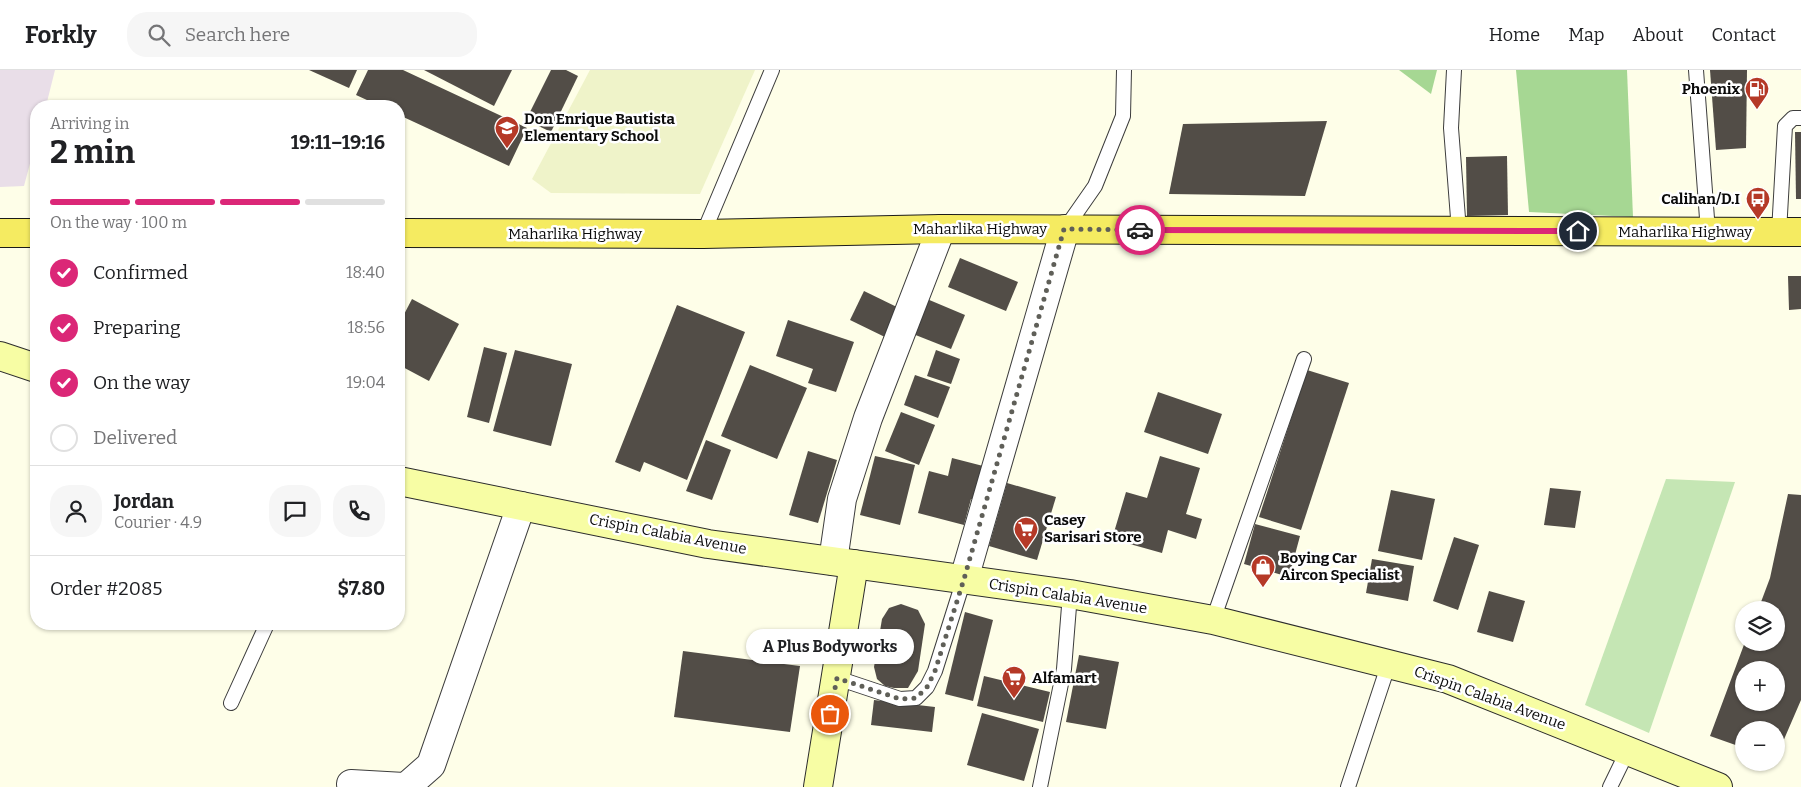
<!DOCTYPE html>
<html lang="en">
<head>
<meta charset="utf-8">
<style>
  body { margin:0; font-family:Bitter,serif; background:#f6f6f6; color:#202124; height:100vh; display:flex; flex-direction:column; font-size:19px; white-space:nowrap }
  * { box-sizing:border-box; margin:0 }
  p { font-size:16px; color:#757577 }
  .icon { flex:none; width:28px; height:28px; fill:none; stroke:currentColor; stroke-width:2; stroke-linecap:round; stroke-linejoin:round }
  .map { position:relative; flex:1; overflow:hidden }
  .drawer { position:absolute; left:30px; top:30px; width:375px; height:530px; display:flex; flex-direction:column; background:#fff; border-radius:20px; box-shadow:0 1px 4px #0004 }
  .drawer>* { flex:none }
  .fabs { position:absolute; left:1735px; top:531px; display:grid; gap:10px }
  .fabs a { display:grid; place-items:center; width:50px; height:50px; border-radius:50%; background:#fff; box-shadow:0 1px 4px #0004; font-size:25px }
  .pin { position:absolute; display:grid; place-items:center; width:42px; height:42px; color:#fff; margin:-21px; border:2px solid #fff; border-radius:50%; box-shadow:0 1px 5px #0007 }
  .courier { position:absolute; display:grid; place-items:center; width:50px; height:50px; margin:-25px; border:4px solid #db2777; border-radius:50%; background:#fff; color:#222; box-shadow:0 1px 6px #0007 }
  .bubble { position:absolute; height:35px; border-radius:18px; background:#fff; box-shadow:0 1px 4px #0004; font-size:16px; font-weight:700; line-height:35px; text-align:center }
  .headline em { font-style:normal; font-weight:700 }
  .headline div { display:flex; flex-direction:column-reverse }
  .headline { display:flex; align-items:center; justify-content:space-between; height:85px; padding:0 20px }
  h1 { font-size:32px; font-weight:700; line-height:38px }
  .bar { display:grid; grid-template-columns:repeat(4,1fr); gap:8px 5px; align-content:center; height:60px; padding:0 20px }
  .bar i { height:6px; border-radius:4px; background:#e0e0e0 }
  .bar .selected { background:#db2777 }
  .bar p { grid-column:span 4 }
  .line { display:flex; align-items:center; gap:12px; padding:0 20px; border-top:1px solid #e0e0e0 }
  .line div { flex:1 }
  .round { display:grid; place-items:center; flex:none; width:52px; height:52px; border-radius:20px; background:#f6f6f6 }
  ol { padding:0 20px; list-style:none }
  li { display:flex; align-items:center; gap:15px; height:55px }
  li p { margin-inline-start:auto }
  li .icon { padding:5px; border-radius:50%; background:#db2777; color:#fff; stroke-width:4 }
  li:last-child { color:#757577 }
  li i { width:28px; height:28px; border:2px solid #e0e0e0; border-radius:50% }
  header { display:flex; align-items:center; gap:30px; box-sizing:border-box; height:70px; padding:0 25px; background:#fff; border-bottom:1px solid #e0e0e0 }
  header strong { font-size:24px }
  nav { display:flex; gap:28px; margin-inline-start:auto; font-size:18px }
  .search { width:350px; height:45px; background:#f6f6f6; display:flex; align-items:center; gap:12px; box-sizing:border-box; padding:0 18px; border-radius:20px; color:#757577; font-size:19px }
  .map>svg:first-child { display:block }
</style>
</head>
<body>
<header>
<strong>Forkly</strong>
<div class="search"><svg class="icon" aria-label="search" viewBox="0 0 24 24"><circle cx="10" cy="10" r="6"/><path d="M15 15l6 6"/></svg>Search here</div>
<nav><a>Home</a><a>Map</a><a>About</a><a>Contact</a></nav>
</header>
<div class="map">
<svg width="1801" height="717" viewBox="0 0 1801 717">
  <rect width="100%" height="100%" fill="#fefee8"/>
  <!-- industrial -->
  <path fill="#e9dee8" d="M0,0H55L46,36H36V71L24,116L0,117Z"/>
  <!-- farmland -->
  <path fill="#eff3c9" d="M590,0H755L700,124L551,123L532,109Z"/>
  <!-- green -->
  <path fill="#c5e6b4" d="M1666,409L1735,412L1649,663L1585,635Z"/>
  <!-- forest -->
  <g fill="#a6d793">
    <path d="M1399,0H1437L1431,24Z"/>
    <path d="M1516,0H1627L1633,147L1529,142Z"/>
  </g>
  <!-- building -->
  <g fill="#524d47" fill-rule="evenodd">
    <path d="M309,0H357L349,18Z"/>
    <path d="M368,0H403L527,58L509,96L399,45V36H380L356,25Z"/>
    <path d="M424,0H512L494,36Z"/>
    <path d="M551,0H566L578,6L551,62L526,50Z"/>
    <path d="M1710,0H1747L1746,78L1716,80Z"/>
    <path d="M1327,51L1305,126L1169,124L1183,54Z"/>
    <path d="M1795,62H1801V129H1796Z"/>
    <path d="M1507,86L1508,145L1467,146L1466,87Z"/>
    <path d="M960,188L1018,212L1006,241L948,217Z"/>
    <path d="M1788,206H1801V239L1789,240Z"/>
    <path d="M864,221L903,240L889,269L850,250Z"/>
    <path d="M412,229L459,254L429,311L399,295V254Z"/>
    <path d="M927,229L965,245L951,279L913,264Z"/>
    <path d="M677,235L745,262L687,410L644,392L640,402L615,392Z"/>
    <path d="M788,250L854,272L836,322L808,313L813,299L776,286Z"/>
    <path d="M484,277L507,283L489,353L467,347Z"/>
    <path d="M515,280L572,294L551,376L493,361Z"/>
    <path d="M936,280L960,289L951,314L927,306Z"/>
    <path d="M750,295L807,318L777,389L721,366Z"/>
    <path d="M1307,300L1349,313L1301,460L1259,447Z"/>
    <path d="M915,305L950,317L938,348L904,335Z"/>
    <path d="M1158,322L1222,344L1208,384L1144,362Z"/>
    <path d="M901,342L935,355L919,395L885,381Z"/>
    <path d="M706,370L731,380L712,430L686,421Z"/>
    <path d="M808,381L837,390L818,453L789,445Z"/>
    <path d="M875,386L915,395L900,455L860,445Z"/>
    <path d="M1160,386L1200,398L1186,444L1202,449L1196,469L1168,460L1162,483L1112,469L1126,422L1147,428Z"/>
    <path d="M952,388L987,397L978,431L971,429L964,455L918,443L929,401L948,406Z"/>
    <path d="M1007,413L1056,427L1037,490L989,476Z"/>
    <path d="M1550,418L1581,421L1575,458L1544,455Z"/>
    <path d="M1391,420L1435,429L1422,490L1378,481Z"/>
    <path d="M1788,424L1801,425V630L1776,688V660H1744V678L1710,666L1745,572H1776V540H1758L1770,508ZM1744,600H1776V632H1744Z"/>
    <path d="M1255,454L1300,466L1289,507L1244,494Z"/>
    <path d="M1454,467L1479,475L1458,540L1433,531Z"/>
    <path d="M1372,489L1414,496L1408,531L1366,523Z"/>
    <path d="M1489,521L1525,531L1513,572L1477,562Z"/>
    <path d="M901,534L918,540L925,554L918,601L908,618H894L885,616L877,609L874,597L882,549L889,538Z"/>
    <path d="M965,542L993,550L973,631L945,624Z"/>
    <path d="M683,581L800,596L790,662L674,647Z"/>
    <path d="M1079,585L1119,592L1106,659L1066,652Z"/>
    <path d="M984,606L1050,622L1043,652L977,636Z"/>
    <path d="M874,630L935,637L932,662L871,655Z"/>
    <path d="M982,643L1039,659L1024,711L967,695Z"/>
  </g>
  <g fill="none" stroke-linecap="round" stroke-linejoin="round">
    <defs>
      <g id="lane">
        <path d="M1454,0L1451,58L1459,161"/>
        <path d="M1696,0L1708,162"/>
        <path d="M1065,159L1095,116L1123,46L1124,0"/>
        <path d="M1779,162L1785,56L1793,48H1801"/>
        <path d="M703,164L772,0"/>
        <path d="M1213,550L1304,289"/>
        <path d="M837,608L900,629L916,628L927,617L935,601L964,509"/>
        <path d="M231,633L267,554"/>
        <path d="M1040,717L1064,599L1070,524"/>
        <path d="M1348,717L1389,593"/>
        <path d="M1610,717L1628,680"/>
      </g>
      <g id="street">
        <path d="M833,491L842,429L868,348L941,159"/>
        <path d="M964,509L1065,159"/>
        <path d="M351,714L404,717"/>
        <path d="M406,717L431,695L521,436"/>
      </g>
      <g id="secondary">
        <path d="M0,286L36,298"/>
        <path d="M399,411L708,474L1070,524L1213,550L1448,609L1718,717"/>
        <path d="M818,717L854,494"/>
      </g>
      <g id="primary">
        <path d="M0,163H36"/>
        <path d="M399,163L703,164L941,159L1801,162"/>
      </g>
    </defs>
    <!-- lane casing -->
    <use href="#lane" stroke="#3d3d3d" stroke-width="16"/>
    <!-- street casing -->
    <use href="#street" stroke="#3d3d3d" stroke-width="30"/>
    <!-- secondary casing -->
    <use href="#secondary" stroke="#2c2c2c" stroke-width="30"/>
    <!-- primary casing -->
    <use href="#primary" stroke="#1b1b1b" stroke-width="30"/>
    <!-- lane -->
    <use href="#lane" stroke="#fff" stroke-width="14"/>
    <!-- street -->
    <use href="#street" stroke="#fff" stroke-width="28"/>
    <!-- secondary -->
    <use href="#secondary" stroke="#f7fda4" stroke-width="28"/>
    <!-- primary -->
    <use href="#primary" stroke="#f5eb61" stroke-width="28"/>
  </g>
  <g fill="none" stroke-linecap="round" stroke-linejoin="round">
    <!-- done -->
    <path stroke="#5f5f58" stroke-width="5" stroke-dasharray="0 9" d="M830,644L837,608L900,629L916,628L927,617L935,601L964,509L1064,159L1140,160"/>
    <!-- route -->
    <path stroke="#db2777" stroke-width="6" d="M1140,160L1578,161"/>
  </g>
  <!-- icons -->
  <defs>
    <symbol id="fuel-pin" viewBox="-11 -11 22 30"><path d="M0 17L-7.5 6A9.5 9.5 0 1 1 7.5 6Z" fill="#b53927" stroke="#fff"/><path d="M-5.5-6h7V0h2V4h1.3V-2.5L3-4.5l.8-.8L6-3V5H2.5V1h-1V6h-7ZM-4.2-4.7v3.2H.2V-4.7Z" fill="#fff"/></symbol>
    <symbol id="school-pin" viewBox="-11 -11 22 30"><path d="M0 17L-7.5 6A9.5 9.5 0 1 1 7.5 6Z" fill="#b53927" stroke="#fff"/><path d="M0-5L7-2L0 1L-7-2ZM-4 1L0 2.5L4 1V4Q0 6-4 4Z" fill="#fff"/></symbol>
    <symbol id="bus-pin" viewBox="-11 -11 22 30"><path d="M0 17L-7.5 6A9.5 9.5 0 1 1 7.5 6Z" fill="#b53927" stroke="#fff"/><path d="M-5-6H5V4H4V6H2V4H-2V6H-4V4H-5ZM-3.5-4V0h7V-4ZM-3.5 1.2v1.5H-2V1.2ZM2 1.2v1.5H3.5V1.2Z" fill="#fff"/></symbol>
    <symbol id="supermarket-pin" viewBox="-11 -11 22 30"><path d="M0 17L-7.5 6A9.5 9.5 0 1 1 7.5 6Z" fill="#b53927" stroke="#fff"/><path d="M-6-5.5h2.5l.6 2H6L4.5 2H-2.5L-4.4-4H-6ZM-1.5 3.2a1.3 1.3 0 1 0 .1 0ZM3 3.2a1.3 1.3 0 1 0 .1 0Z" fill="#fff"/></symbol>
    <symbol id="shop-pin" viewBox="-11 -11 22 30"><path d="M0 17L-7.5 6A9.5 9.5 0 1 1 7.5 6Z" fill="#b53927" stroke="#fff"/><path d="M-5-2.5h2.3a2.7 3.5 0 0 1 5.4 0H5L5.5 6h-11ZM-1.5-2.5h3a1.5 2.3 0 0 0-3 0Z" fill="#fff"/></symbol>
  </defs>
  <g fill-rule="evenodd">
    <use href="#fuel-pin" x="1743" y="5" width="28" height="38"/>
    <use href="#school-pin" x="493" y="44" width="28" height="38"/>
    <use href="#bus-pin" x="1744" y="115" width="28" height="38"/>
    <use href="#supermarket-pin" x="1012" y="445" width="28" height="38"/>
    <use href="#shop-pin" x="1249" y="483" width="28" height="38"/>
    <use href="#supermarket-pin" x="1000" y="594" width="28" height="38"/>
  </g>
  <g text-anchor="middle" stroke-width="5" stroke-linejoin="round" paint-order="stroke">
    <!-- poi labels -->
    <g font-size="15" font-weight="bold" fill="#0a0a0a" stroke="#fff" text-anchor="start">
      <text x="1740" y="24" text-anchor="end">Phoenix</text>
      <text x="524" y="54">Don Enrique Bautista<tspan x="524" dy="17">Elementary School</tspan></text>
      <text x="1740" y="134" text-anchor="end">Calihan/D.I</text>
      <text x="1044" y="455">Casey<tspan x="1044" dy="17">Sarisari Store</tspan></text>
      <text x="1280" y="493">Boying Car<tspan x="1280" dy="17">Aircon Specialist</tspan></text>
      <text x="1032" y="613">Alfamart</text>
    </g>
    <!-- street labels -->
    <g font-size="15" fill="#0a0a0a" stroke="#fff">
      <text x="980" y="164">Maharlika Highway</text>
      <text x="1685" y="167">Maharlika Highway</text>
      <text x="575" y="169">Maharlika Highway</text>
      <text transform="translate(668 464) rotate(11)" y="5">Crispin Calabia Avenue</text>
      <text transform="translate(1068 526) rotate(9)" y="5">Crispin Calabia Avenue</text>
      <text transform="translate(1490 628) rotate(20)" y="5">Crispin Calabia Avenue</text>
    </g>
  </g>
</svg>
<div class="fabs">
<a><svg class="icon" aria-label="layers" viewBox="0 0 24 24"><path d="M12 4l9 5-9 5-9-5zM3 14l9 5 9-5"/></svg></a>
<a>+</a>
<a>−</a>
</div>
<div class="pin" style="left:830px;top:644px;background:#ea580c"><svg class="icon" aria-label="bag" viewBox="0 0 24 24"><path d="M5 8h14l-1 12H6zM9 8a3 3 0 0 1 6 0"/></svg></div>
<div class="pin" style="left:1578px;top:161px;background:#1f2937"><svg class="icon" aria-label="home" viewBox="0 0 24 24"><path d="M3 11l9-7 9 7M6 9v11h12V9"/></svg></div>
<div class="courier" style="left:1140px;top:160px"><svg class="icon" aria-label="car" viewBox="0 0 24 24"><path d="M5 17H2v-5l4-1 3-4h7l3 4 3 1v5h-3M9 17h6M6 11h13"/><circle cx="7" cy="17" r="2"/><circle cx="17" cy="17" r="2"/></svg></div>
<div class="bubble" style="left:746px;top:559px;width:168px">A Plus Bodyworks</div>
<section class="drawer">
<div class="headline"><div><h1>2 min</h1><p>Arriving in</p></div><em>19:11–19:16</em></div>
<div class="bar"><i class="selected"></i><i class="selected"></i><i class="selected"></i><i></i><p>On the way · 100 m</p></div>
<ol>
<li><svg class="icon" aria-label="check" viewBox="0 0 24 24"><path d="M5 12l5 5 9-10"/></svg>Confirmed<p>18:40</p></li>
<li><svg class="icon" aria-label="check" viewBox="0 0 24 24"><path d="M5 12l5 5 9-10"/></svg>Preparing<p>18:56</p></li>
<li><svg class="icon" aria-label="check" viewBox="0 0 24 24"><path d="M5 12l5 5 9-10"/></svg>On the way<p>19:04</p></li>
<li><i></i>Delivered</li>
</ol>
<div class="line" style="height:90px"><a class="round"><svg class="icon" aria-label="person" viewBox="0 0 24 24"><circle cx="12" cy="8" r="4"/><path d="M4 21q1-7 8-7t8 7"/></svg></a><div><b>Jordan</b><p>Courier · 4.9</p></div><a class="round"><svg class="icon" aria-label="chat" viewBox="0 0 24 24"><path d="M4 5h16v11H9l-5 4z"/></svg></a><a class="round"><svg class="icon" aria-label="phone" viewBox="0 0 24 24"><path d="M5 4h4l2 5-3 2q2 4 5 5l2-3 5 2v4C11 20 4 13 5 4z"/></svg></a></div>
<div class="line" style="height:65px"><div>Order #2085</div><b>$7.80</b></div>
</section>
</div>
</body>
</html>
